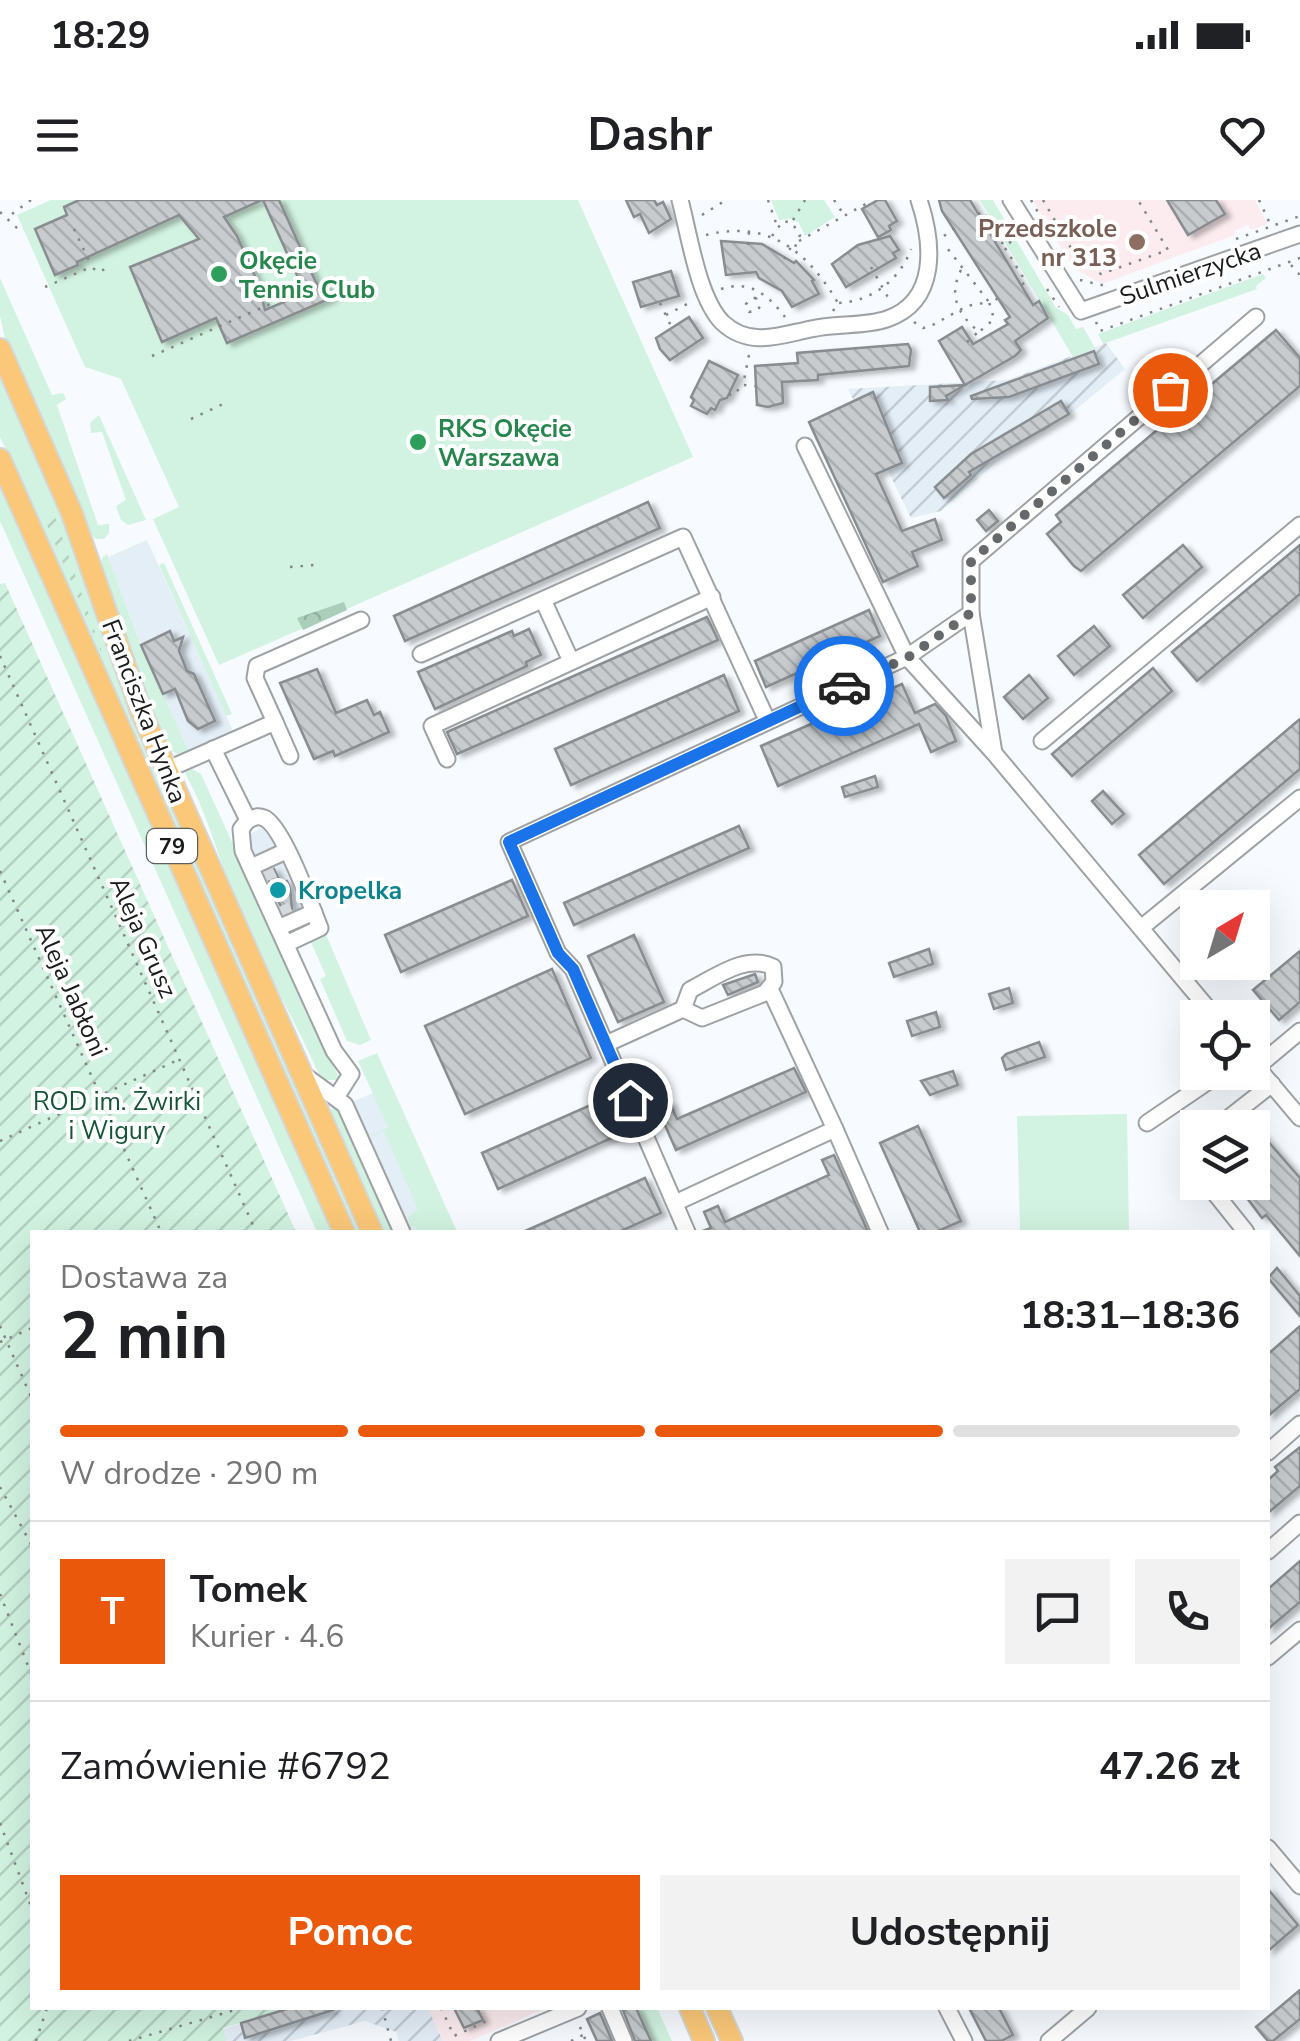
<!DOCTYPE html>
<html lang="pl">
<head>
<meta charset="utf-8">
<style>
  body { margin:0; font-family:"Nunito Sans",sans-serif; background:#f2f2f2; color:#202124; height:100vh; display:flex; flex-direction:column; font-size:38px; white-space:nowrap }
  * { box-sizing:border-box; margin:0 }
  p { font-size:32px; color:#757577 }
  .icon { flex:none; width:55px; height:55px; fill:none; stroke:currentColor; stroke-width:2; stroke-linecap:round; stroke-linejoin:round }
  .map { position:relative; flex:1; overflow:hidden }
  .sheet { position:absolute; left:30px; top:1030px; width:1240px; height:780px; display:flex; flex-direction:column; background:#fff; border-radius:0px; box-shadow:0 10px 40px #0002 }
  .sheet>* { flex:none }
  .needle { width:65px; rotate:38deg }
  .controls { position:absolute; left:1180px; top:690px; display:grid; gap:20px }
  .controls a { display:grid; place-items:center; width:90px; height:90px; border-radius:0px; background:#fff; box-shadow:0 10px 40px #0002; font-size:50px }
  .pin { position:absolute; display:grid; place-items:center; width:85px; height:85px; color:#fff; margin:-42px; border:5px solid #fff; border-radius:50%; box-shadow:0 2px 10px #0007 }
  .courier { position:absolute; display:grid; place-items:center; width:100px; height:100px; margin:-50px; border:8px solid #1a73e8; border-radius:50%; background:#fff; color:#222; box-shadow:0 2px 12px #0007 }
  .headline em { font-style:normal; font-weight:700 }
  .headline div { display:flex; flex-direction:column-reverse }
  .headline { display:flex; align-items:center; justify-content:space-between; height:170px; padding:0 30px }
  h1 { font-size:65px; font-weight:700; line-height:75px }
  .bar { display:grid; grid-template-columns:repeat(4,1fr); gap:15px 10px; align-content:center; height:120px; padding:0 30px }
  .bar i { height:12px; border-radius:8px; background:#e0e0e0 }
  .bar .current { background:#ea580c }
  .bar p { grid-column:span 4 }
  .line { display:flex; align-items:center; gap:25px; padding:0 30px; border-top:2px solid #e0e0e0 }
  .line div { flex:1 }
  .round { display:grid; place-items:center; flex:none; width:105px; height:105px; border-radius:0px; background:#f2f2f2 }
  .button { display:flex; gap:20px; margin-top:auto; padding:20px 30px }
  .button a { flex:1; height:115px; border-radius:0px; background:#ea580c; color:#fff; font-size:40px; font-weight:700; line-height:115px; text-align:center }
  .button a+a { background:#f2f2f2; color:#202124 }
  .status { display:flex; justify-content:space-between; align-items:center; height:70px; padding:0 50px; background:#fff; direction:ltr }
  .status svg { height:28px; fill:currentColor }
  header { display:flex; justify-content:space-between; align-items:center; height:130px; padding:0 30px; background:#fff; font-size:45px; font-weight:700 }
  .map>svg:first-child { display:block }
</style>
</head>
<body>
<div class="status"><b>18:29</b><svg viewBox="0 0 49 12"><path d="M0 12V9h3v3zM5 12V6h3v6zM10 12V3h3v9zM15 12V0h3v12zM26 1h20v11H26zM47 4h2v5h-2z"/></svg></div>
<header><svg class="icon" aria-label="menu" viewBox="0 0 24 24"><path d="M4 6h16M4 12h16M4 18h16"/></svg>Dashr<svg class="icon" aria-label="heart" viewBox="0 0 24 24"><path d="M12 20l-8-8c-3-5 5-10 8-4 3-6 11-1 8 4z"/></svg></header>
<div class="map">
<svg width="1300" height="1841" viewBox="0 0 1300 1841">
  <defs>
    <pattern id="industrial-furrows" width="10" height="10" patternUnits="userSpaceOnUse" patternTransform="scale(2.5)"><rect width="10" height="10" fill="#e4eef7"/><path d="M-1 1l2-2M0 10L10 0M9 11l2-2" fill="none" stroke="#c3ccd3"/></pattern>
    <pattern id="forest-crowns" width="20" height="18" patternUnits="userSpaceOnUse" patternTransform="scale(2.5)"><rect width="20" height="18" fill="#aaceba"/><path d="M2 6a3 3 0 1 1 6 0M12 15a3 3 0 1 1 6 0" fill="none" stroke="#92b09f"/></pattern>
    <pattern id="garden-furrows" width="10" height="10" patternUnits="userSpaceOnUse" patternTransform="scale(2.5)"><rect width="10" height="10" fill="#d2f3e1"/><path d="M-1 1l2-2M0 10L10 0M9 11l2-2" fill="none" stroke="#b4d0c0"/></pattern>
    <pattern id="building-back-hatch" width="6" height="6" patternUnits="userSpaceOnUse" patternTransform="scale(2.5)"><rect width="6" height="6" fill="#c7cbce"/><path d="M-1 5l2 2M0 0l6 6M5-1l2 2" fill="none" stroke="#aaaeb0"/></pattern>
    <filter id="shadow"><feDropShadow dx="5.5" dy="3" stdDeviation="2.5" flood-color="#0004"/></filter>
  </defs>
  <rect width="100%" height="100%" fill="#f7fbff"/>
  <!-- built -->
  <g fill="#e4eef7">
    <path d="M147,340L234,533L189,552L138,438L108,357Z"/>
    <path d="M276,621L324,730L280,751L231,643Z"/>
    <path d="M391,885L457,1032H383L329,912Z"/>
  </g>
  <!-- industrial -->
  <g fill="url(#industrial-furrows)">
    <path d="M1106,143L1125,169L1068,216L1002,257L941,311L911,318L848,189L1007,180Z"/>
    <path d="M290,1808H428L443,1841H399L396,1832L365,1821L291,1841H226L223,1829Z"/>
  </g>
  <!-- education -->
  <g fill="#fcecef">
    <path d="M1033,0H1255L1267,24L1251,30L1248,25L1234,31L1235,35L1102,84L1073,68Z"/>
    <path d="M428,1808H546L470,1841H443Z"/>
  </g>
  <!-- green -->
  <g fill="#d2f3e1">
    <path d="M51,0H578L693,257L219,465L153,319L179,307L121,179L85,167L17,15Z"/>
    <path d="M771,0H824L835,17L805,36L799,23L791,19L779,20Z"/>
    <path d="M980,0H993L1056,108L1068,115L1076,129L1083,127L1095,148L1073,157Z"/>
    <path d="M1263,74L1266,78L1256,86L1257,89L1103,144L1098,134Z"/>
    <path d="M0,78L52,195L63,193L66,199L57,205L98,325L109,324V333L104,339H96L87,331L76,295L6,143L0,116Z"/>
    <path d="M0,173L61,308L363,1032H354L0,237Z"/>
    <path d="M99,215L146,320L128,325L121,320L116,306L126,300L102,232L91,233L90,223Z"/>
    <path d="M0,285L333,1032H317L0,321Z"/>
    <path d="M107,354L138,438L189,552L177,554C153,542 112,399 101,366L102,358Z"/>
    <path d="M164,363L232,514L226,516L159,365Z"/>
    <path d="M190,568L201,574L340,880H325L318,872C293,817 263,766 240,711C220,665 209,616 185,573Z"/>
    <path d="M324,730L371,840L360,845L347,841L320,779L326,776L309,738Z"/>
    <path d="M377,853L457,1032H418L415,1026L411,1027L408,1017L418,1009L384,932L369,937L388,927L358,861Z"/>
    <path d="M333,907L339,908L394,1032H383L329,912Z"/>
    <path d="M1127,914L1129,1032H1020L1017,916Z"/>
    <path d="M636,1808H657L672,1841H651Z"/>
  </g>
  <!-- forest -->
  <path fill="url(#forest-crowns)" d="M344,402L347,410L303,430L297,418Z"/>
  <!-- garden -->
  <g fill="url(#garden-furrows)">
    <path d="M54,314L102,452H101L44,318Z"/>
    <path d="M5,383L296,1032H32V1808H290L223,1828L226,1841H0V384Z"/>
  </g>
  <!-- building -->
  <g fill="url(#building-back-hatch)" stroke="#898d90" stroke-width="2.5" filter="url(#shadow)">
    <path d="M79,0H262L224,17L237,36L258,83L265,110L305,93L263,0H279L318,87L325,84L331,98L227,143L216,118L162,142L130,67L199,39L179,15L77,62L78,65L55,75L35,29L67,15L64,7Z"/>
    <path d="M626,0H654L657,5L663,2L671,19L649,33L640,14L634,17Z"/>
    <path d="M878,0H885L897,21L889,26L891,30L878,37L862,9Z"/>
    <path d="M939,0H970L1033,105L1039,101L1048,118L1015,141L1021,150L1015,156L946,196L948,200L930,201V187L965,185L939,141L962,127L973,144L1008,124L1005,120L1010,117L942,11Z"/>
    <path d="M1167,0H1216L1225,14L1188,35Z"/>
    <path d="M890,36L899,50L893,53L896,58L846,87L832,64L858,45Z"/>
    <path d="M721,41L762,44L794,63L796,61L814,80L812,81L819,94L792,107L782,91L759,78L756,72L726,75Z"/>
    <path d="M671,71L679,96L641,107L633,82Z"/>
    <path d="M689,117L703,138L670,160L660,149L656,138Z"/>
    <path d="M1276,130L1300,158V186L1081,371L1074,366L1047,334L1061,322L1056,315Z"/>
    <path d="M908,144L911,150L909,166L818,175V180L782,182L783,203L768,207L757,205L755,166L798,163L797,153Z"/>
    <path d="M1094,151L1099,164L1009,197L972,199L971,196Z"/>
    <path d="M709,161L738,175L727,198L720,200L715,210L711,208L707,214L691,206L694,200L691,197Z"/>
    <path d="M873,192L902,263L876,274L902,331L935,319L942,340L912,352L918,366L883,382L809,222Z"/>
    <path d="M1061,201L1069,214L969,272L971,275L944,298L935,287L971,254Z"/>
    <path d="M648,302L660,328L405,441L394,416Z"/>
    <path d="M989,310L998,321L986,331L977,320Z"/>
    <path d="M1183,345L1202,367L1143,418L1123,395Z"/>
    <path d="M1300,345V394L1197,481L1172,452Z"/>
    <path d="M869,410L880,436L766,487L755,461Z"/>
    <path d="M707,417L718,440L457,554L447,532Z"/>
    <path d="M1094,426L1110,446L1074,475L1058,456Z"/>
    <path d="M529,429L541,455L526,462L527,466L435,509L418,472L512,431L514,436Z"/>
    <path d="M170,431L174,441L183,437L179,451L187,471L194,474L215,521L198,529L188,521L175,489L163,494L141,445Z"/>
    <path d="M1153,468L1172,491L1072,576L1052,554Z"/>
    <path d="M317,469L336,513L367,500L374,515L380,512L389,532L335,556L333,551L314,559L280,483Z"/>
    <path d="M724,475L739,511L571,585L555,549Z"/>
    <path d="M1029,475L1048,498L1023,519L1004,497Z"/>
    <path d="M902,484L915,513L935,504L946,516L956,541L931,552L919,524L778,586L761,546Z"/>
    <path d="M1300,519V569L1164,684L1139,655Z"/>
    <path d="M875,576L878,587L845,597L842,587Z"/>
    <path d="M1103,591L1124,614L1112,624L1092,601Z"/>
    <path d="M739,626L749,648L574,725L564,703Z"/>
    <path d="M274,669L281,683L287,681L290,688L292,709L284,713L265,673Z"/>
    <path d="M512,680L528,716L401,772L385,735Z"/>
    <path d="M634,735L664,802L618,822L588,756Z"/>
    <path d="M929,749L933,764L894,777L889,763Z"/>
    <path d="M1300,751V802L1279,820L1253,790Z"/>
    <path d="M552,769L591,858L465,914L425,826Z"/>
    <path d="M755,774L758,782L728,795L723,785Z"/>
    <path d="M1009,788L1013,803L994,809L989,794Z"/>
    <path d="M936,812L940,827L912,836L907,821Z"/>
    <path d="M1039,842L1045,857L1006,870L1002,858L1006,854Z"/>
    <path d="M794,868L806,892L676,950L657,907L670,902L677,919Z"/>
    <path d="M953,871L958,885L930,895L921,881Z"/>
    <path d="M609,897L625,932L498,989L482,953Z"/>
    <path d="M918,926L961,1021L936,1032H920L880,943Z"/>
    <path d="M1259,931L1300,978V1056L1266,1015L1262,1018L1235,982H1252V937Z"/>
    <path d="M834,955L868,1032H700L711,1028L704,1012L718,1006L725,1022L829,975L822,960Z"/>
    <path d="M645,978L661,1013L619,1032H523Z"/>
    <path d="M1277,1068L1300,1096V1116L1268,1078Z"/>
    <path d="M1300,1126V1189L1268,1216V1154Z"/>
    <path d="M1300,1247V1286L1268,1313V1280L1278,1271L1275,1267Z"/>
    <path d="M1300,1361V1402L1268,1429V1389Z"/>
    <path d="M1268,1689L1298,1725L1268,1751Z"/>
    <path d="M1300,1790V1819L1273,1841H1268L1256,1827Z"/>
    <path d="M290,1808H333V1810L245,1838L241,1823Z"/>
    <path d="M454,1808H477L483,1820L464,1828Z"/>
    <path d="M630,1808H636L651,1841H635L623,1810Z"/>
    <path d="M969,1808H999L1013,1835L1001,1841H986Z"/>
    <path d="M600,1813L612,1841H597L587,1819Z"/>
  </g>
  <g fill="none" stroke-linecap="round" stroke-linejoin="round">
    <!-- minor-tunnel -->
    <g stroke="#d6d9dd" stroke-width="15" stroke-dasharray="15 8" stroke-linecap="butt">
      <path d="M260,676L275,669"/>
      <path d="M278,716L292,709"/>
    </g>
    <defs>
      <g id="minor">
        <path d="M680,0C689,33 698,99 723,123C750,148 781,135 811,129C835,123 863,127 887,119C939,101 933,42 919,0"/>
        <path d="M1011,0L1081,111L1300,34"/>
        <path d="M805,246L907,457L994,553L1216,818"/>
        <path d="M543,400L571,461"/>
        <path d="M971,413L994,553"/>
        <path d="M421,454L683,337L767,520"/>
        <path d="M275,522L290,556"/>
        <path d="M1042,541L1300,325"/>
        <path d="M213,549L248,620C254,618 257,615 264,618C283,626 311,706 320,728L286,744"/>
        <path d="M447,559L432,526L712,397"/>
        <path d="M166,570L275,522L255,478L257,466L361,420"/>
        <path d="M248,620L241,629L243,651L334,851L351,874L337,896"/>
        <path d="M251,667L286,651"/>
        <path d="M278,728L314,712"/>
        <path d="M1141,728L1300,598"/>
        <path d="M770,789L835,929"/>
        <path d="M606,844L683,809L690,790C714,778 746,753 773,767L774,782L765,793L702,818L683,809"/>
        <path d="M1252,861L1300,918"/>
        <path d="M1257,867L1300,831"/>
        <path d="M300,872L345,905L402,1032"/>
        <path d="M1147,923L1222,872"/>
        <path d="M1216,928L1272,884"/>
        <path d="M1206,982L1246,1032"/>
        <path d="M675,1003L835,929L880,1032"/>
        <path d="M687,1032L573,769L558,753L509,642L907,457L971,413V361L1256,117"/>
        <path d="M1268,1252L1300,1224"/>
        <path d="M1268,1351L1300,1323"/>
        <path d="M1268,1457L1300,1430"/>
        <path d="M1268,1648L1300,1686"/>
        <path d="M610,1808L624,1841"/>
        <path d="M947,1808L964,1841"/>
        <path d="M499,1841L578,1808"/>
        <path d="M1049,1841L1088,1808"/>
      </g>
      <g id="major">
        <path d="M0,149L71,311L142,514L372,1032"/>
        <path d="M0,259L344,1032"/>
        <path d="M690,1808L704,1841"/>
        <path d="M717,1808L732,1841"/>
      </g>
    </defs>
    <!-- minor casing -->
    <use href="#minor" stroke="#9fa2a5" stroke-width="19"/>
    <!-- major casing -->
    <use href="#major" stroke="#d5d6d6" stroke-width="24"/>
    <!-- path -->
    <g stroke="#838688" stroke-width="2.5" stroke-dasharray="2.5 8" stroke-linecap="butt">
      <path d="M768,0L777,26"/>
      <path d="M834,0L844,15"/>
      <path d="M1031,0L1039,14"/>
      <path d="M1043,0L1078,60L1101,74L1168,50L1138,0"/>
      <path d="M1259,0L1271,26"/>
      <path d="M0,12L19,30"/>
      <path d="M12,14L31,0"/>
      <path d="M978,14L983,11L1004,46L1016,39"/>
      <path d="M702,15L726,0"/>
      <path d="M793,20L805,0"/>
      <path d="M74,29L91,65"/>
      <path d="M706,35C769,19 808,52 838,103"/>
      <path d="M772,36L783,21L792,23L800,35L795,47"/>
      <path d="M944,36L955,28"/>
      <path d="M1236,39L1300,16"/>
      <path d="M799,41L871,1"/>
      <path d="M748,45L749,32"/>
      <path d="M1005,48L1026,82L1021,85"/>
      <path d="M784,59L791,47"/>
      <path d="M1291,65L1300,75"/>
      <path d="M871,67L890,101"/>
      <path d="M961,70C948,96 958,114 979,132L994,119L989,102L997,99"/>
      <path d="M1080,80L1106,86"/>
      <path d="M45,87L91,67L99,72L111,66"/>
      <path d="M721,89C750,79 768,95 785,117"/>
      <path d="M1047,89L1059,107"/>
      <path d="M756,98H752L746,104L749,112L758,110L760,106L756,98L760,92"/>
      <path d="M660,103L671,126"/>
      <path d="M833,111L838,103C871,102 900,80 911,49"/>
      <path d="M666,115L691,102"/>
      <path d="M914,122L923,128L929,127L967,106L989,102L944,44"/>
      <path d="M1096,122L1100,131L1300,58"/>
      <path d="M967,142L977,133"/>
      <path d="M749,155L743,185L755,186"/>
      <path d="M152,156L334,76L340,90"/>
      <path d="M729,194L732,196L743,185"/>
      <path d="M191,219L223,204"/>
      <path d="M290,367L314,365"/>
      <path d="M0,456L256,1032"/>
      <path d="M0,671L161,1032"/>
      <path d="M0,941L178,860"/>
      <path d="M0,1126L32,1199"/>
      <path d="M0,1142L32,1128"/>
      <path d="M0,1287L32,1346"/>
      <path d="M0,1394L32,1476"/>
      <path d="M0,1623L32,1709"/>
      <path d="M382,1808L391,1841"/>
      <path d="M441,1808L454,1836L487,1821L492,1822"/>
      <path d="M580,1827L586,1841"/>
      <path d="M36,1841L47,1808"/>
      <path d="M129,1841L242,1808"/>
      <path d="M571,1841L583,1835"/>
    </g>
    <!-- minor -->
    <use href="#minor" stroke="#fff" stroke-width="15"/>
    <!-- major -->
    <use href="#major" stroke="#fbc879" stroke-width="20"/>
  </g>
  <g fill="none" stroke-linecap="round" stroke-linejoin="round">
    <!-- done -->
    <path stroke="#66696b" stroke-width="10" stroke-dasharray="0 18" d="M844,486L907,458L971,413V361L1170,190"/>
    <!-- route -->
    <path stroke="#1a73e8" stroke-width="12" d="M630,900L573,769L558,753L509,642L844,486"/>
  </g>
  <!-- markers -->
  <circle fill="#8d6e63" stroke="#fff" stroke-width="4" cx="1137" cy="42" r="10"/>
  <g fill="#2e9e5b" stroke="#fff" stroke-width="4">
    <circle cx="219" cy="74" r="10"/>
    <circle cx="418" cy="242" r="10"/>
  </g>
  <circle fill="#0f9aa8" stroke="#fff" stroke-width="4" cx="278" cy="690" r="10"/>
  <g text-anchor="middle" stroke-width="8" stroke-linejoin="round" paint-order="stroke">
    <!-- shield labels -->
    <rect fill="#fff" stroke="#5d5f5f" stroke-width="2.5" x="147" y="629" width="50" height="34" rx="8"/>
    <g font-size="22" font-weight="bold" fill="#181a1b">
      <text x="172" y="654">79</text>
    </g>
    <!-- education labels -->
    <g font-size="25" font-weight="bold" fill="#785e54" stroke="#fff" text-anchor="end">
      <text x="1117" y="37">Przedszkole<tspan x="1117" dy="29">nr 313</tspan></text>
    </g>
    <!-- leisure labels -->
    <g font-size="25" font-weight="bold" fill="#27864d" stroke="#fff" text-anchor="start">
      <text x="239" y="69">Okęcie<tspan x="239" dy="29">Tennis Club</tspan></text>
      <text x="438" y="237">RKS Okęcie<tspan x="438" dy="29">Warszawa</tspan></text>
    </g>
    <!-- street labels -->
    <g font-size="25" fill="#181a1b" stroke="#fff">
      <text transform="translate(1190 73) rotate(-19)" y="9">Sulmierzycka</text>
      <text transform="translate(145 511) rotate(69)" y="9">Franciszka Hynka</text>
      <text transform="translate(144 737) rotate(66)" y="9">Aleja Grusz</text>
      <text transform="translate(72 790) rotate(66)" y="9">Aleja Jabłoni</text>
    </g>
    <!-- culture labels -->
    <g font-size="25" font-weight="bold" fill="#0d838f" stroke="#fff" text-anchor="start">
      <text x="298" y="699">Kropelka</text>
    </g>
    <!-- park labels -->
    <g font-size="25" fill="#16543a" stroke="#fff">
      <text x="117" y="910">ROD im. Żwirki<tspan x="117" dy="29">i Wigury</tspan></text>
    </g>
  </g>
</svg>
<div class="controls">
<a><svg class="needle" viewBox="-14 -14 28 28"><path d="M0-13l5 13h-10z" fill="#e53935"/><path d="M0 13l5-13h-10z" fill="#757577"/></svg></a>
<a><svg class="icon" aria-label="locate" viewBox="0 0 24 24"><circle cx="12" cy="12" r="6"/><path d="M12 2v4M12 18v4M2 12h4M18 12h4"/></svg></a>
<a><svg class="icon" aria-label="layers" viewBox="0 0 24 24"><path d="M12 4l9 5-9 5-9-5zM3 14l9 5 9-5"/></svg></a>
</div>
<div class="pin" style="left:1170px;top:190px;background:#ea580c"><svg class="icon" aria-label="bag" viewBox="0 0 24 24"><path d="M5 8h14l-1 12H6zM9 8a3 3 0 0 1 6 0"/></svg></div>
<div class="pin" style="left:630px;top:900px;background:#1f2937"><svg class="icon" aria-label="home" viewBox="0 0 24 24"><path d="M3 11l9-7 9 7M6 9v11h12V9"/></svg></div>
<div class="courier" style="left:844px;top:486px"><svg class="icon" aria-label="car" viewBox="0 0 24 24"><path d="M5 17H2v-5l4-1 3-4h7l3 4 3 1v5h-3M9 17h6M6 11h13"/><circle cx="7" cy="17" r="2"/><circle cx="17" cy="17" r="2"/></svg></div>
<section class="sheet">
<div class="headline"><div><h1>2 min</h1><p>Dostawa za</p></div><em>18:31–18:36</em></div>
<div class="bar"><i class="current"></i><i class="current"></i><i class="current"></i><i></i><p>W drodze · 290 m</p></div>
<div class="line" style="height:180px"><b class="round" style="background:#ea580c;color:#fff">T</b><div><b>Tomek</b><p>Kurier · 4.6</p></div><a class="round"><svg class="icon" aria-label="chat" viewBox="0 0 24 24"><path d="M4 5h16v11H9l-5 4z"/></svg></a><a class="round"><svg class="icon" aria-label="phone" viewBox="0 0 24 24"><path d="M5 4h4l2 5-3 2q2 4 5 5l2-3 5 2v4C11 20 4 13 5 4z"/></svg></a></div>
<div class="line" style="height:130px"><div>Zamówienie #6792</div><b>47.26 zł</b></div>
<div class="button"><a>Pomoc</a><a>Udostępnij</a></div>
</section>
</div>
</body>
</html>
